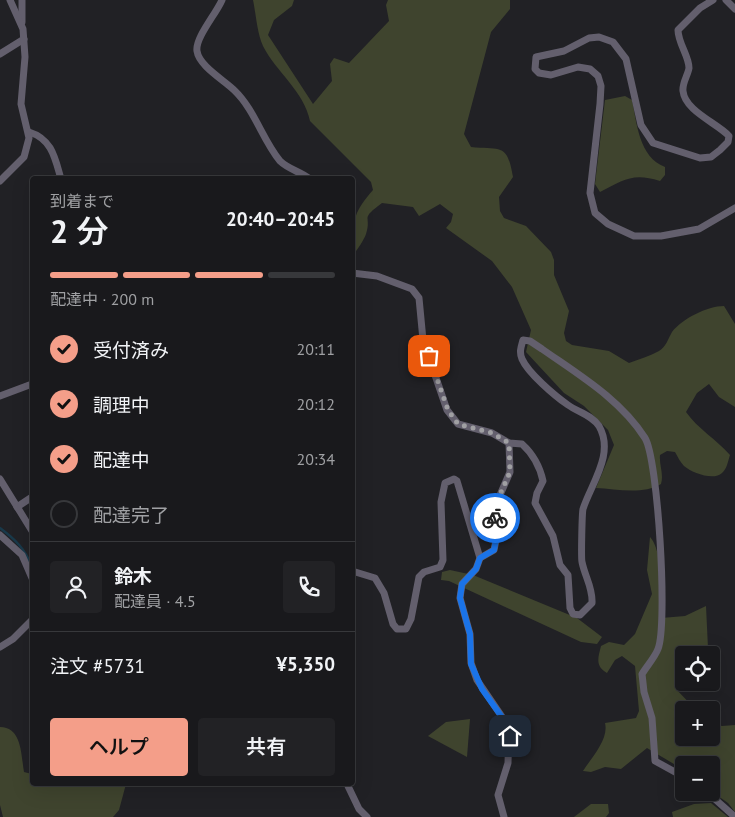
<!DOCTYPE html>
<html lang="ja">
<head>
<meta charset="utf-8">
<style>
  body { margin:0; font-family:"PT Sans","Noto Sans JP",sans-serif; background:#222225; color:#f1f3f6; height:100vh; display:flex; flex-direction:column; font-size:19px; white-space:nowrap }
  * { box-sizing:border-box; margin:0 }
  p { font-size:16px; color:#9fa0a3 }
  .icon { flex:none; width:28px; height:28px; fill:none; stroke:currentColor; stroke-width:2; stroke-linecap:round; stroke-linejoin:round }
  .map { position:relative; flex:1; overflow:hidden }
  .drawer { position:absolute; left:30px; top:176px; width:325px; height:610px; display:flex; flex-direction:column; background:#19191c; border-radius:5px; box-shadow:0 5px 20px #0002,0 0 0 1px #37383b }
  .drawer>* { flex:none }
  .fabs { position:absolute; left:675px; top:646px; display:grid; gap:10px }
  .fabs a { display:grid; place-items:center; width:45px; height:45px; border-radius:5px; background:#19191c; box-shadow:0 5px 20px #0002,0 0 0 1px #37383b; font-size:25px }
  .pin { position:absolute; display:grid; place-items:center; width:42px; height:42px; color:#fff; margin:-21px; border-radius:10px; box-shadow:0 2px 8px #0006 }
  .courier { position:absolute; display:grid; place-items:center; width:50px; height:50px; margin:-25px; border:4px solid #1a73e8; border-radius:50%; background:#fff; color:#222; box-shadow:0 1px 6px #0007 }
  .summary em { font-style:normal; font-weight:600 }
  .summary div { display:flex; flex-direction:column-reverse }
  .summary { display:flex; align-items:center; justify-content:space-between; height:85px; padding:0 20px }
  h1 { font-size:32px; font-weight:600; line-height:38px }
  .bar { display:grid; grid-template-columns:repeat(4,1fr); gap:8px 5px; align-content:center; height:60px; padding:0 20px }
  .bar i { height:6px; border-radius:4px; background:#37383b }
  .bar .active { background:#f49e89 }
  .bar p { grid-column:span 4 }
  .line { display:flex; align-items:center; gap:12px; padding:0 20px; border-top:1px solid #37383b }
  .line div { flex:1 }
  .round { display:grid; place-items:center; flex:none; width:52px; height:52px; border-radius:5px; background:#222225 }
  ol { padding:0 20px; list-style:none }
  li { display:flex; align-items:center; gap:15px; height:55px }
  li p { margin-inline-start:auto }
  li .icon { padding:5px; border-radius:50%; background:#f49e89; color:#111; stroke-width:4 }
  li:last-child { color:#9fa0a3 }
  li i { width:28px; height:28px; border:2px solid #37383b; border-radius:50% }
  .action { display:flex; gap:10px; margin-top:auto; padding:10px 20px }
  .action a { flex:1; height:58px; border-radius:5px; background:#f49e89; color:#111; font-size:20px; font-weight:600; line-height:58px; text-align:center }
  .action a+a { background:#222225; color:#f1f3f6 }
  .map>svg:first-child { display:block }
</style>
</head>
<body>
<div class="map">
<svg width="735" height="817" viewBox="0 0 735 817">
  <rect width="100%" height="100%" fill="#212125"/>
  <!-- green -->
  <g fill="#3f442e">
    <path d="M253,0H294L292,6L274,20L268,35L313,104L332,81L330,64L334,58L349,63L389,21L386,5L388,0H510V9L491,32L464,134L471,147C502,150 507,143 513,177L499,197L500,211L504,218L526,226L551,252L554,260V275L569,311L564,333L566,341L572,345L609,351L629,363C639,359 650,356 659,351C666,347 668,339 672,332C682,319 707,306 724,306L735,324V407L719,397L709,384L697,393L686,412C698,429 716,439 730,455C728,461 727,469 722,473C714,481 692,473 684,466C680,462 678,457 675,452L667,451L660,455C659,465 664,474 661,484C643,495 616,489 596,488L614,445L608,430L584,406L564,393L526,352L531,330L512,287L492,261L446,228L451,222L453,214L440,204L419,216L413,207L382,203C359,220 372,215 366,234C364,240 357,250 353,255C353,223 351,215 373,190L371,182L310,121C304,91 276,72 263,46C257,33 256,14 253,0Z"/>
    <path d="M625,96L632,100C637,124 639,157 665,167V175L660,181C633,172 623,180 600,192L595,184L605,100Z"/>
    <path d="M650,537C664,552 660,598 661,618L685,616L706,606L708,648L706,655H684V677L678,681L676,689L696,710H684V738H711V723L722,726L735,725V812L728,803L711,791V765H684V770L647,748L621,769L605,767L591,772L583,771C592,757 609,739 605,723L636,718L639,711L635,666L622,656L615,660L607,673C595,666 598,658 601,646L609,642L624,645L635,634L652,594L647,570Z"/>
    <path d="M450,570L473,575L577,618L602,637L597,644L581,642L449,581L441,580L442,572Z"/>
    <path d="M470,719L467,757L428,736L446,722Z"/>
    <path d="M0,727C22,727 21,755 24,772L32,774V784H126L119,810L113,817H3L0,805Z"/>
    <path d="M711,803L728,817H673L672,812L694,804Z"/>
    <path d="M591,804H608L609,813L606,817H574Z"/>
  </g>
  <g fill="none" stroke-linecap="round" stroke-linejoin="round">
    <!-- stream -->
    <path stroke="#19394a" stroke-width="2.5" d="M0,528C16,540 25,549 32,567"/>
    <!-- minor -->
    <g stroke="#635f6d" stroke-width="7">
      <path d="M222,0C216,14 195,38 197,51C199,66 224,80 234,90C255,110 262,139 280,161C288,169 301,172 310,179"/>
      <path d="M713,0L700,8L678,30C678,43 689,56 689,68C688,75 682,83 683,91C685,111 717,123 729,136L728,142L720,150L711,157L700,158L653,143L641,125L626,59L613,42L599,37L589,38L564,51L536,57L535,69L539,73L551,75L578,67L590,69L598,76L601,86L600,104L590,193L595,213L608,224L634,236H661L699,229L735,208"/>
      <path d="M726,0L735,9"/>
      <path d="M22,22V0"/>
      <path d="M0,54L24,39"/>
      <path d="M29,132C52,139 55,158 61,179"/>
      <path d="M0,181L24,157L29,138L21,104L25,57L23,29L10,0"/>
      <path d="M352,273L377,276L412,289L419,298L423,340L447,410L458,424L492,433L509,443L522,444C533,454 540,467 543,481L537,493L535,503L553,536L560,565L568,575L570,608L573,614L580,615L592,603C593,588 585,577 582,562C581,558 582,513 583,509C591,484 615,454 599,426C592,415 578,412 568,405C555,396 528,373 522,359C519,352 521,347 523,340L530,341L542,349C579,375 620,399 645,438C658,459 668,624 658,649C655,657 647,666 642,674L644,692L652,718L655,761L684,777"/>
      <path d="M0,396L32,384"/>
      <path d="M0,479L32,531"/>
      <path d="M17,507L32,497"/>
      <path d="M0,535L22,555L32,578"/>
      <path d="M480,558L494,550L497,535L494,509L510,472L509,443"/>
      <path d="M352,571L375,578L384,593L393,624L397,629H406L411,619L419,577L424,572L440,567L443,560L441,502L445,483L454,479L457,481L480,558L476,569L462,584L460,598L470,634L471,663L477,680L509,727L508,763L498,795L504,817"/>
      <path d="M0,647L13,639L32,620"/>
      <path d="M347,784L359,809L367,817"/>
      <path d="M707,792L735,817"/>
    </g>
  </g>
  <g fill="none" stroke-linecap="round" stroke-linejoin="round">
    <!-- done -->
    <path stroke="#a0a0a3" stroke-width="5" stroke-dasharray="0 9" d="M429,356L448,410L458,424L492,433L509,443L510,472L496,504L495,518"/>
    <!-- route -->
    <path stroke="#1a73e8" stroke-width="6" d="M495,518L497,535L494,550L480,558L476,569L462,584L460,598L470,634L471,664L482,689L509,727L510,736"/>
  </g>
</svg>
<div class="fabs">
<a><svg class="icon" aria-label="locate" viewBox="0 0 24 24"><circle cx="12" cy="12" r="6"/><path d="M12 2v4M12 18v4M2 12h4M18 12h4"/></svg></a>
<a>+</a>
<a>−</a>
</div>
<div class="pin" style="left:429px;top:356px;background:#ea580c"><svg class="icon" aria-label="bag" viewBox="0 0 24 24"><path d="M5 8h14l-1 12H6zM9 8a3 3 0 0 1 6 0"/></svg></div>
<div class="pin" style="left:510px;top:736px;background:#1f2937"><svg class="icon" aria-label="home" viewBox="0 0 24 24"><path d="M3 11l9-7 9 7M6 9v11h12V9"/></svg></div>
<div class="courier" style="left:495px;top:518px"><svg class="icon" aria-label="bike" viewBox="0 0 24 24"><circle cx="6" cy="16" r="4"/><circle cx="18" cy="16" r="4"/><path d="M6 16l4-8h5l3 8M10 8l3 8H6M13 5h3"/></svg></div>
<section class="drawer">
<div class="summary"><div><h1>2 分</h1><p>到着まで</p></div><em>20:40–20:45</em></div>
<div class="bar"><i class="active"></i><i class="active"></i><i class="active"></i><i></i><p>配達中 · 200 m</p></div>
<ol>
<li><svg class="icon" aria-label="check" viewBox="0 0 24 24"><path d="M5 12l5 5 9-10"/></svg>受付済み<p>20:11</p></li>
<li><svg class="icon" aria-label="check" viewBox="0 0 24 24"><path d="M5 12l5 5 9-10"/></svg>調理中<p>20:12</p></li>
<li><svg class="icon" aria-label="check" viewBox="0 0 24 24"><path d="M5 12l5 5 9-10"/></svg>配達中<p>20:34</p></li>
<li><i></i>配達完了</li>
</ol>
<div class="line" style="height:90px"><a class="round"><svg class="icon" aria-label="person" viewBox="0 0 24 24"><circle cx="12" cy="8" r="4"/><path d="M4 21q1-7 8-7t8 7"/></svg></a><div><b>鈴木</b><p>配達員 · 4.5</p></div><a class="round"><svg class="icon" aria-label="phone" viewBox="0 0 24 24"><path d="M5 4h4l2 5-3 2q2 4 5 5l2-3 5 2v4C11 20 4 13 5 4z"/></svg></a></div>
<div class="line" style="height:65px"><div>注文 #5731</div><b>¥5,350</b></div>
<div class="action"><a>ヘルプ</a><a>共有</a></div>
</section>
</div>
</body>
</html>
